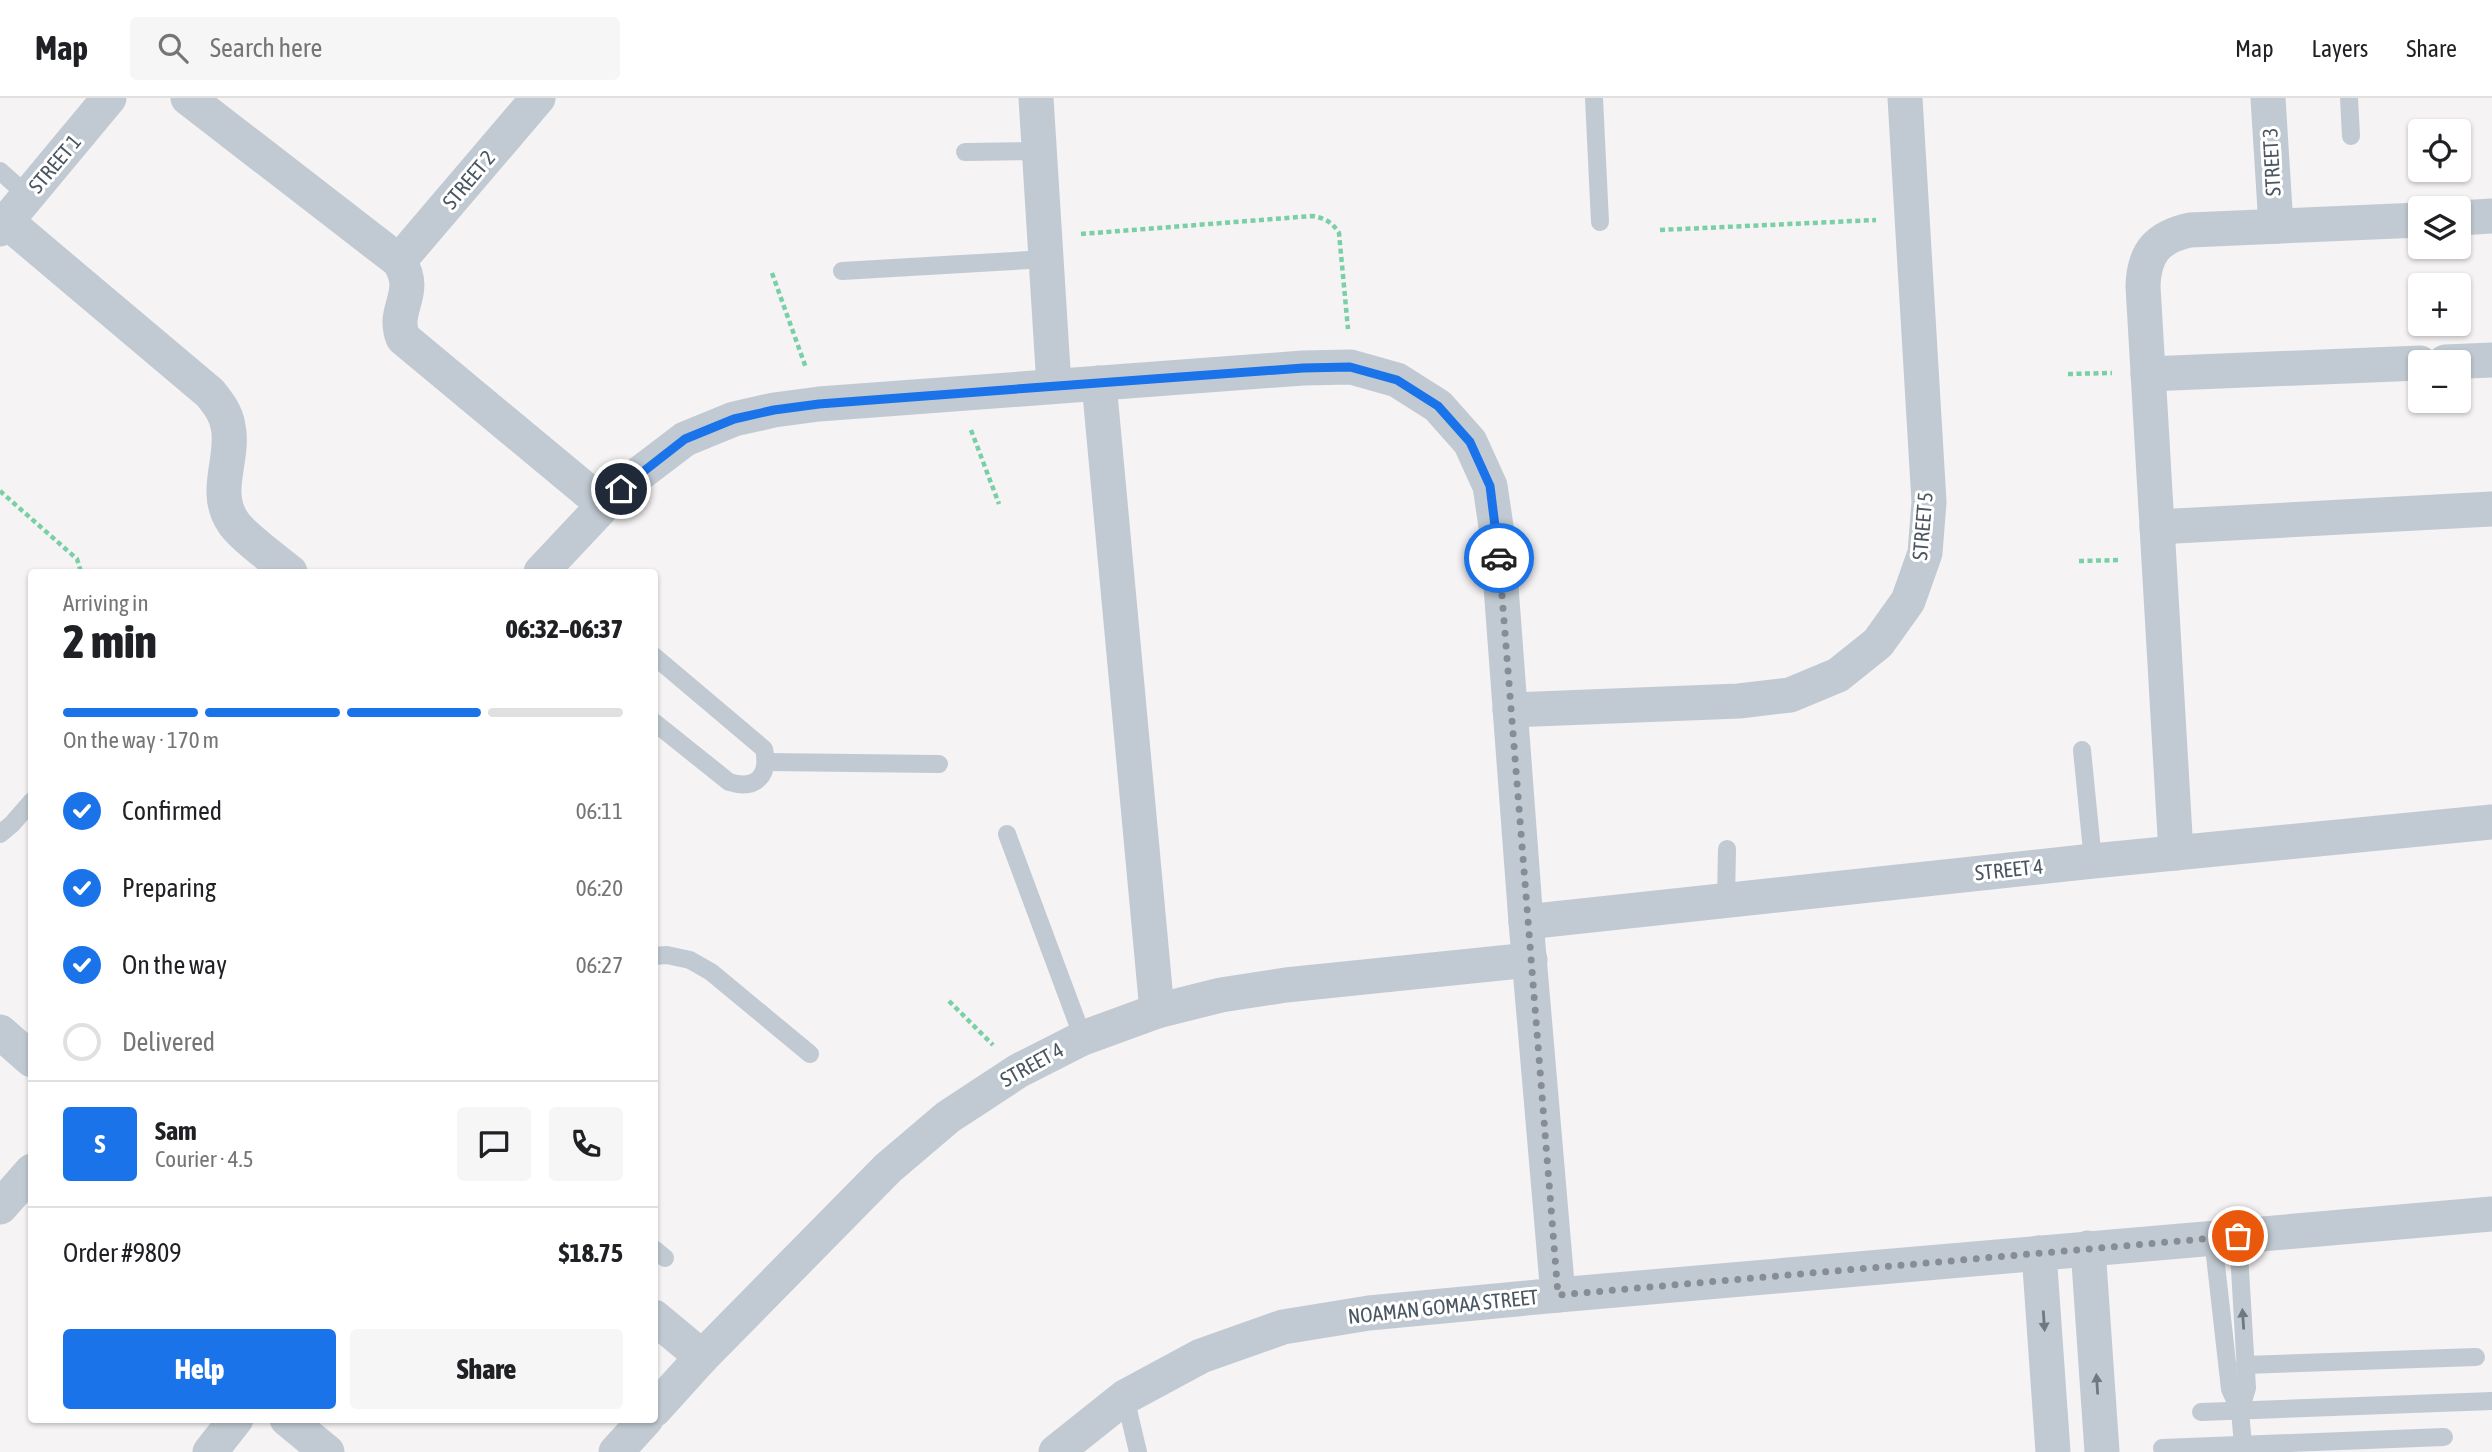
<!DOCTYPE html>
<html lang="en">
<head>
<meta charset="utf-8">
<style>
  body { margin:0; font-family:"Asap Condensed",sans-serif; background:#f6f6f6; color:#202124; height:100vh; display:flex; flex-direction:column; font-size:26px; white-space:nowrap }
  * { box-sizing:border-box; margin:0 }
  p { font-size:23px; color:#757577 }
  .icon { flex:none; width:38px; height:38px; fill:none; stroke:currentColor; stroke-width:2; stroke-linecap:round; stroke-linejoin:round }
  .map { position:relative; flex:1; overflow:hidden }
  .sheet { position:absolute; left:28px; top:471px; width:630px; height:854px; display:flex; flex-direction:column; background:#fff; border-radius:7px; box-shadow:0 2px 5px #0004 }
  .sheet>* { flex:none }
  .buttons { position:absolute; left:2408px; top:21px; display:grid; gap:14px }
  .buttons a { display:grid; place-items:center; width:63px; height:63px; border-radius:7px; background:#fff; box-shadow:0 2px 5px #0004; font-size:35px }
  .pin { position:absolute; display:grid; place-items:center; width:60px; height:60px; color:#fff; margin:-30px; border:4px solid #fff; border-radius:50%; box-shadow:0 2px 7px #0007 }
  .courier { position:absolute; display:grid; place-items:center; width:70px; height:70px; margin:-35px; border:5px solid #1a73e8; border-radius:50%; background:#fff; color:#222; box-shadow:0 2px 9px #0007 }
  .head em { font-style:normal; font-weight:800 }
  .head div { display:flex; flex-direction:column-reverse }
  .head { display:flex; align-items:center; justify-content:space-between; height:119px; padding:0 35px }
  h1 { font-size:46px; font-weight:800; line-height:52px }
  .bar { display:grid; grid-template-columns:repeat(4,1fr); gap:10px 7px; align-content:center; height:84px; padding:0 35px }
  .bar i { height:9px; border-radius:5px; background:#e0e0e0 }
  .bar .on { background:#1a73e8 }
  .bar p { grid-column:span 4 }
  .line { display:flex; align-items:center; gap:18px; padding:0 35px; border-top:2px solid #e0e0e0 }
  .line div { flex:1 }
  .round { display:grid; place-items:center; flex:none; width:74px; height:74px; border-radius:7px; background:#f6f6f6 }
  ol { padding:0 35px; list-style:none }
  li { display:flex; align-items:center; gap:21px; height:77px }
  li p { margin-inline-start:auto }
  li .icon { padding:7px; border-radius:50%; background:#1a73e8; color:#fff; stroke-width:4 }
  li:last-child { color:#757577 }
  li i { width:38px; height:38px; border:4px solid #e0e0e0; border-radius:50% }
  .cta { display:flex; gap:14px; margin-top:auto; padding:14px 35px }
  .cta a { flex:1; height:80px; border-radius:7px; background:#1a73e8; color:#fff; font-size:28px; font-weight:800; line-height:80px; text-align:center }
  .cta a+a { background:#f6f6f6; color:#202124 }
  header { display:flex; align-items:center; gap:42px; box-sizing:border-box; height:98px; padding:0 35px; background:#fff; border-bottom:2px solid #e0e0e0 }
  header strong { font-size:33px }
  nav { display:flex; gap:38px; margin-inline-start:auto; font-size:24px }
  .search { width:490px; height:63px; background:#f6f6f6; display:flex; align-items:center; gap:18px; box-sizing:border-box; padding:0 24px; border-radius:7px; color:#757577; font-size:26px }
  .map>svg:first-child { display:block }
</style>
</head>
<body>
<header>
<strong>Map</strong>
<div class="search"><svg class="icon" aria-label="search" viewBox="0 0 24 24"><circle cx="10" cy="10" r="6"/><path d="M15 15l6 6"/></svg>Search here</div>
<nav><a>Map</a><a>Layers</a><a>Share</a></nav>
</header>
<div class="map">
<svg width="2492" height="1354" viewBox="0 0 2492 1354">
  <rect width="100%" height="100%" fill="#f5f3f3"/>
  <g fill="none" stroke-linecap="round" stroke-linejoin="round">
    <!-- path -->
    <g stroke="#7ad0a6" stroke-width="4.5" stroke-dasharray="5 3.5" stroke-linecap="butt">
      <path d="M1660,132L1876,122"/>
      <path d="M1081,136L1312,118C1325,120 1332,124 1339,135L1348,231"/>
      <path d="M772,175L806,270"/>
      <path d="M2068,276L2112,275"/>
      <path d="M971,332L999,406"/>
      <path d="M0,393L77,461L81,474"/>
      <path d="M2079,463L2121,462"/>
      <path d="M949,903L993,947"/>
    </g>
    <!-- service -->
    <g stroke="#c1cad2" stroke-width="18">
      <path d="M1594,0L1600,124"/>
      <path d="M2349,0L2351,38"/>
      <path d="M965,54L1040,53"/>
      <path d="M0,73L28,98"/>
      <path d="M842,173L1046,161"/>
      <path d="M654,558L764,651C770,679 755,692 729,684L654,624"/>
      <path d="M2082,652L2093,763"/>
      <path d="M767,664L939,666"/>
      <path d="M0,736L12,726L32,703"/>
      <path d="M1007,736L1083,940"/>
      <path d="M1726,802L1727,751"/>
      <path d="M654,858L667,857L690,862L711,874L810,956"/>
      <path d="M2238,1138L2247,1290L2240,1313"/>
      <path d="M2213,1140L2230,1291L2240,1313L2243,1347"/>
      <path d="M654,1151L665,1160"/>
      <path d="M2245,1267L2476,1259"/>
      <path d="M1125,1299L1138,1354"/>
      <path d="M2201,1314L2492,1303"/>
      <path d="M2162,1350L2444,1339"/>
    </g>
    <!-- minor -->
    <g stroke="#c1cad2" stroke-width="35">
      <path d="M188,0L399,163C420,196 391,210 403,240L604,407"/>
      <path d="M1036,0L1054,288"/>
      <path d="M2268,0L2276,128"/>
      <path d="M2459,120L2492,118"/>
      <path d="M6,123L210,295C218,305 226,315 228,328C235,360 212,393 233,424C241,437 276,463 290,474"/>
      <path d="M0,131L109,0"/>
      <path d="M399,163L538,0"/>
      <path d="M2445,264L2492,262"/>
      <path d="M2148,276L2420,265"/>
      <path d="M1099,285L1157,913"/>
      <path d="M2157,429L2492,411"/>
      <path d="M541,474L604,407L639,376L685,341L734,321L774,312L819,306L1303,270L1351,269L1397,282L1438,308L1470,344L1490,388L1497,435L1526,824L1558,1197"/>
      <path d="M1510,612L1739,603L1790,597L1838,577L1878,545L1908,503L1925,455L1929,404L1905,0"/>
      <path d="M2176,755L2143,188C2144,155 2157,139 2190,132L2420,122"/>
      <path d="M1526,824L2093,763L2492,724"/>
      <path d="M0,934L32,962"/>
      <path d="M0,1109L32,1073"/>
      <path d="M2088,1150L2102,1354"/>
      <path d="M2039,1155L2053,1354"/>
      <path d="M654,1219L702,1259"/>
      <path d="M654,1312L702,1259L888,1070L948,1019L1018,973L1083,940L1157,913L1221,897L1286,887L1530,862"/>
      <path d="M287,1321L327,1354"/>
      <path d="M210,1354L236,1321"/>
      <path d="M616,1354L646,1321"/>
      <path d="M1056,1354L1125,1299L1201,1258L1283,1229L1369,1215L1558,1197L2492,1116"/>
    </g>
  </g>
  <!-- one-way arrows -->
  <defs><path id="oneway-solid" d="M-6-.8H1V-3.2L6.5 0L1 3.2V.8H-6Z" transform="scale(1.75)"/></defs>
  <g fill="#6e7983">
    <use href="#oneway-solid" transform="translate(2243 1221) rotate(-94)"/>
    <use href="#oneway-solid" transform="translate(2044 1223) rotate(86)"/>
    <use href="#oneway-solid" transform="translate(2097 1286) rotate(-94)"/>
  </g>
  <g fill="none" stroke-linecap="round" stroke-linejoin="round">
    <!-- done -->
    <path stroke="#868d94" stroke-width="7" stroke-dasharray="0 12.6" d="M1499,460L1558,1197L2238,1138"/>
    <!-- route -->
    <path stroke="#1a73e8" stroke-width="9" d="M621,391L685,341L734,321L774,312L819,306L1030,290L1303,270L1350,269L1397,282L1438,308L1470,344L1490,388L1499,460"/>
  </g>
  <g text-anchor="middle" stroke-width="6" stroke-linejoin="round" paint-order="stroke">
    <!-- street labels -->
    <g font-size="21" fill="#4a5661" stroke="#fff">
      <text transform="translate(2272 64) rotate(-93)" y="7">STREET 3</text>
      <text transform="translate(55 66) rotate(-50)" y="7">STREET 1</text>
      <text transform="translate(469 82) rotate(-50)" y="7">STREET 2</text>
      <text transform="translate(1923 428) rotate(-85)" y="7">STREET 5</text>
      <text transform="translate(2009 772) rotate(-6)" y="7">STREET 4</text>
      <text transform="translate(1032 967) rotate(-29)" y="7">STREET 4</text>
      <text transform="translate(1443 1209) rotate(-6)" y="7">NOAMAN GOMAA STREET</text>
    </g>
  </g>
</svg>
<div class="buttons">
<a><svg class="icon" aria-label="locate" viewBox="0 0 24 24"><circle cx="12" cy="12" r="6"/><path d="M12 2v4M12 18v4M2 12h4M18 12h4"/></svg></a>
<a><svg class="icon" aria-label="layers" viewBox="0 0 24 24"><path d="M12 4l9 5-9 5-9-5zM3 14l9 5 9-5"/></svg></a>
<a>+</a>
<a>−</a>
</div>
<div class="pin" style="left:2238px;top:1138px;background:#ea580c"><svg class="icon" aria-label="bag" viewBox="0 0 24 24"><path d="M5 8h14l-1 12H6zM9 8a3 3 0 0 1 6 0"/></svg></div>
<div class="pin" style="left:621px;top:391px;background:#1f2937"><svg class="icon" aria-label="home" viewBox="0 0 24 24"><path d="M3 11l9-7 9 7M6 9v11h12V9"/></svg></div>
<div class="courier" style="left:1499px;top:460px"><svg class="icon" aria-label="car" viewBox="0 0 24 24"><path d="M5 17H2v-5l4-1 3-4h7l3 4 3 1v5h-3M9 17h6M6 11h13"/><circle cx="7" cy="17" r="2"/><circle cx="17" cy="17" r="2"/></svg></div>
<section class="sheet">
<div class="head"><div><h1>2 min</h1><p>Arriving in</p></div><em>06:32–06:37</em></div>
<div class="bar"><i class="on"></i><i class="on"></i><i class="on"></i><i></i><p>On the way · 170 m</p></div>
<ol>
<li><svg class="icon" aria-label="check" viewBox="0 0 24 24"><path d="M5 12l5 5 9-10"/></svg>Confirmed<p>06:11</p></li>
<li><svg class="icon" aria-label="check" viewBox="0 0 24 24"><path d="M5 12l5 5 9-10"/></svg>Preparing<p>06:20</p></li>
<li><svg class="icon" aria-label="check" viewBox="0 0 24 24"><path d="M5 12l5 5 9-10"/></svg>On the way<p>06:27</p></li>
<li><i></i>Delivered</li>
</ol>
<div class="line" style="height:126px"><b class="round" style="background:#1a73e8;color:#fff">S</b><div><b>Sam</b><p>Courier · 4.5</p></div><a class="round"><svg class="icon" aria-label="chat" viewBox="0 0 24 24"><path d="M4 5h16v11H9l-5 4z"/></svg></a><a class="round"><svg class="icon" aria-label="phone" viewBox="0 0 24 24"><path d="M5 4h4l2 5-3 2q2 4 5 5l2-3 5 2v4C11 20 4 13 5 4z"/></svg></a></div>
<div class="line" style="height:91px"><div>Order #9809</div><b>$18.75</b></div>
<div class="cta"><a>Help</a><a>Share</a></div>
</section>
</div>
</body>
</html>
